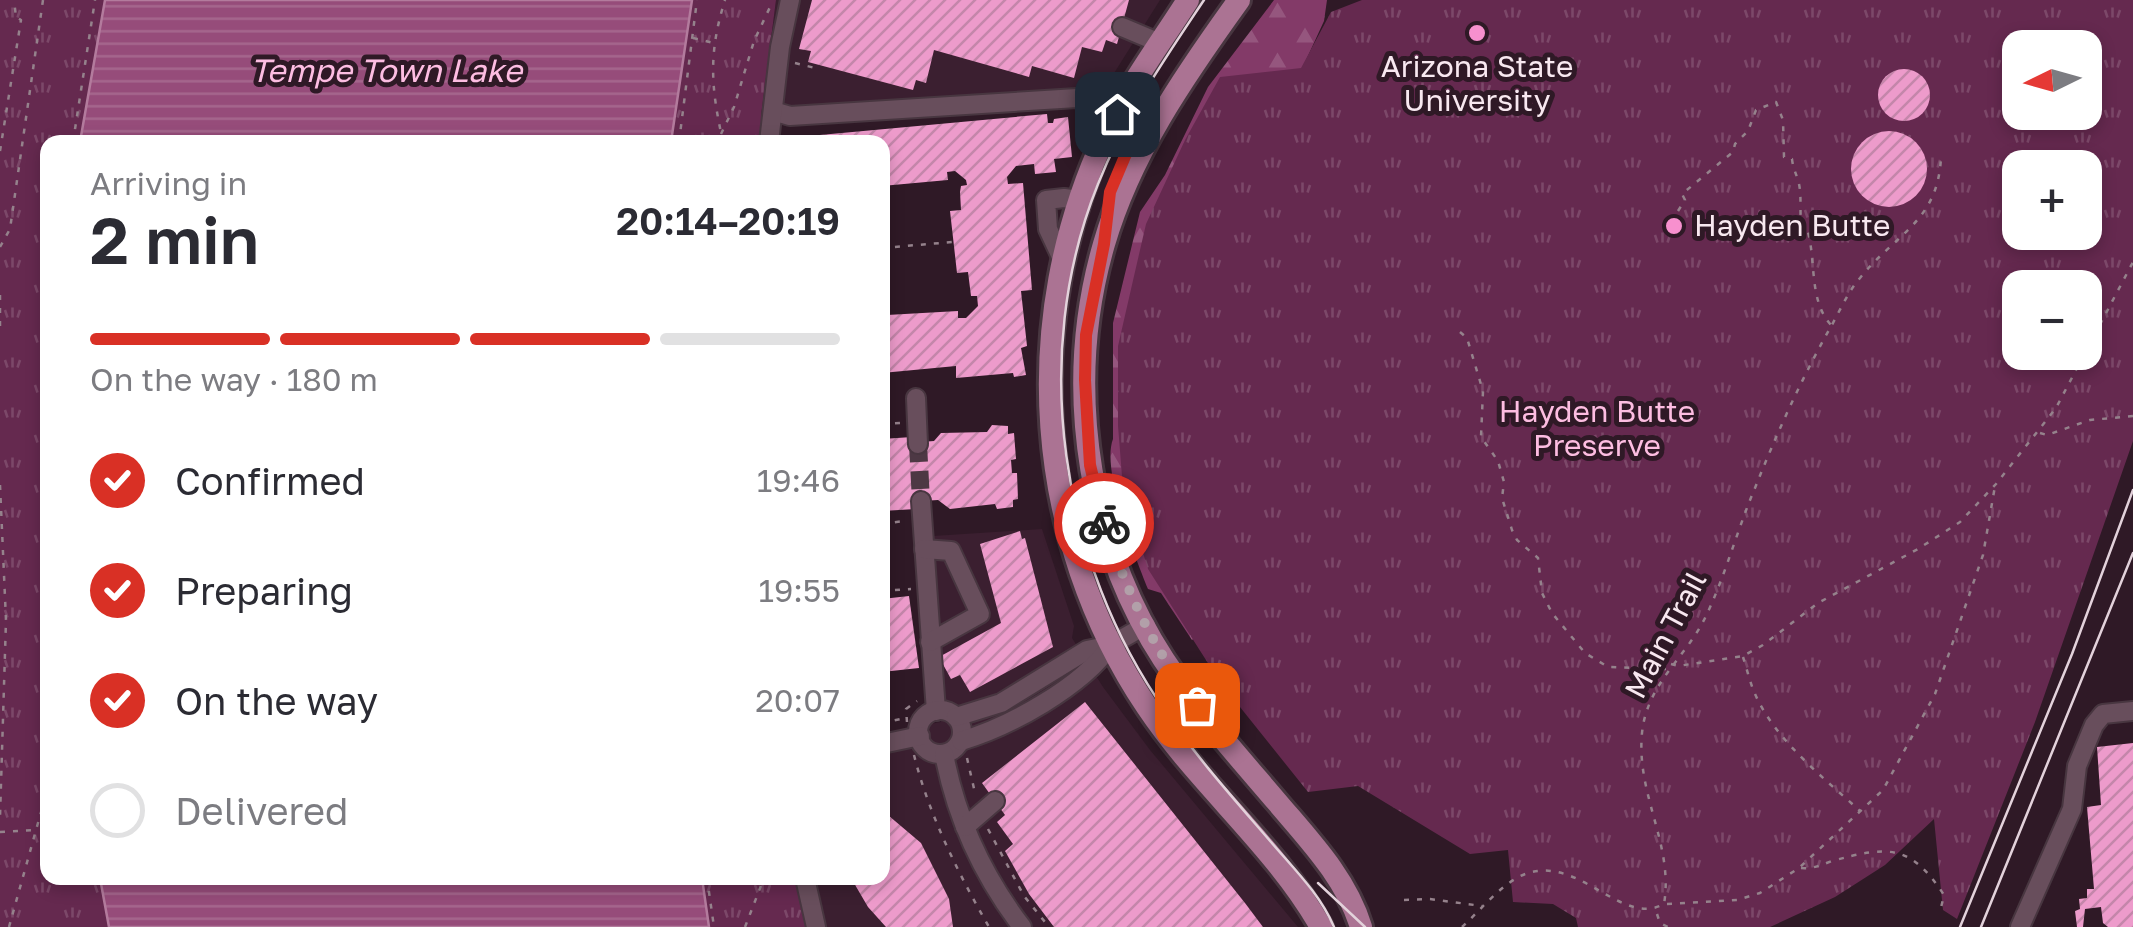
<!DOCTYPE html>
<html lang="en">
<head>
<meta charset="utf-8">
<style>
  body { margin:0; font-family:"Golos Text",sans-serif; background:#f2f2f3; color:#2b2b33; height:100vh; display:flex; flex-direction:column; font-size:38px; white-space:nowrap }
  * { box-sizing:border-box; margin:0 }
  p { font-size:32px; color:#7c7c81 }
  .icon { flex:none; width:55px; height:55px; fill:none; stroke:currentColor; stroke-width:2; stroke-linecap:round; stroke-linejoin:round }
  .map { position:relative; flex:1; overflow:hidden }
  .details { position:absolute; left:40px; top:135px; width:850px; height:750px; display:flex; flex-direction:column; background:#fff; border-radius:20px; box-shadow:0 5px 15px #0003 }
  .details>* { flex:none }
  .needle { width:65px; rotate:265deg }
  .fabs { position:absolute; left:2002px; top:30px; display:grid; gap:20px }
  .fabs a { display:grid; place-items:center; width:100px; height:100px; border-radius:20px; background:#fff; box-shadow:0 5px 15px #0003; font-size:50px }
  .pin { position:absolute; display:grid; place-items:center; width:85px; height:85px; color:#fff; margin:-42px; border-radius:20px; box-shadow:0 5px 15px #0006 }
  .courier { position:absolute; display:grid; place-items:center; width:100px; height:100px; margin:-50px; border:8px solid #d93025; border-radius:50%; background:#fff; color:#222; box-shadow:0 2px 12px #0007 }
  .overview em { font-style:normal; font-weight:600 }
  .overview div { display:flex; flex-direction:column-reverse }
  .overview { display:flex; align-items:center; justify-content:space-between; height:170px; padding:0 50px }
  h1 { font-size:65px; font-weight:600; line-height:75px }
  .bar { display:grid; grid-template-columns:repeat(4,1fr); gap:15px 10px; align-content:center; height:120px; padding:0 50px }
  .bar i { height:12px; border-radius:8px; background:#e1e1e2 }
  .bar .current { background:#d93025 }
  .bar p { grid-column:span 4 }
  ol { padding:0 50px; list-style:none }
  li { display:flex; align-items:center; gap:30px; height:110px }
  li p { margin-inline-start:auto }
  li .icon { padding:10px; border-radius:50%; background:#d93025; color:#fff; stroke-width:4 }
  li:last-child { color:#7c7c81 }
  li i { width:55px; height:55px; border:5px solid #e1e1e2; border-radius:50% }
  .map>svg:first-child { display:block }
</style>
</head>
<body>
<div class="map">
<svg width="2133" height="927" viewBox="0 0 2133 927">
  <defs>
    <pattern id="forest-firs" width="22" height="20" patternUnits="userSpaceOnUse" patternTransform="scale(2.5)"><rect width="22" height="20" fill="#833a68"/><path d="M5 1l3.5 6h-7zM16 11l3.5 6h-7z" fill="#95567e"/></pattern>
    <pattern id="park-tufts" width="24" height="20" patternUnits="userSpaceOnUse" patternTransform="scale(2.5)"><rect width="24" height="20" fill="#65294f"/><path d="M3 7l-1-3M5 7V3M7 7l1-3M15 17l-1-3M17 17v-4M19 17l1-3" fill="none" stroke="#7c4869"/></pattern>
    <pattern id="water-rules" width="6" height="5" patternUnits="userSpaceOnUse" patternTransform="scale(2.5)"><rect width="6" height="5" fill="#964c7a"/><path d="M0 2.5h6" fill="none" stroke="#a5668d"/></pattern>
    <pattern id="building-hatch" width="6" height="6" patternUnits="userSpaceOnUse" patternTransform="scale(2.5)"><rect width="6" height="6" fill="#ed9bcb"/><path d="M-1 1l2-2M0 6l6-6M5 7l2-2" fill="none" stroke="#c486aa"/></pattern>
  </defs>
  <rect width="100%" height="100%" fill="#2f1926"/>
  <!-- built -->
  <g fill="#3b1f30">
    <path d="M776,0H1160L1106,86L761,116Z"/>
    <path d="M1042,529L1074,626L1072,638L1103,687L1150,750L1298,927H824L814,878H882L883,733L941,722L933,536Z"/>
  </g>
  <!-- forest -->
  <path fill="url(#forest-firs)" d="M1274,0H1327L1324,21L1284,108L1197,635L1192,640L1161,593L1148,589C1135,557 1101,470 1113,439V323L1140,212L1165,175L1208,87Z"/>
  <!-- park -->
  <g fill="url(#park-tufts)" fill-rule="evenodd">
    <path d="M0,0H105L80,142H48V878H100L109,927H0Z"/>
    <path d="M692,0H776L761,116V142H671Z"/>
    <path d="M1362,0H2133V441L2035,722L1957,919L1943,910L1934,819L1885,865L1835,897L1770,927H1578L1576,918L1553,904L1513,902L1508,850L1470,854L1358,786L1308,792L1220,682L1148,569L1123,489L1118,426V346L1134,276L1146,224L1185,140L1220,77L1301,68L1331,12ZM2020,48H2085V112H2020ZM2020,168H2085V232H2020ZM2020,288H2085V352H2020Z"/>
    <path d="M702,878H814L824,927H709Z"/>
  </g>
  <!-- water -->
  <g fill="url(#water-rules)" stroke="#b37b9d" stroke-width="2.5">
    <path d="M105,0H692L671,142H80Z"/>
    <path d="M100,878H702L709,927H109Z"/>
  </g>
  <!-- building -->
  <g fill="url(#building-hatch)">
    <path d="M812,0H1129L1117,44L1106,40L1102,52L1082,47L1074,78L1032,66L1029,77L934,50L926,83L916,80L913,90L808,62L811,51L799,49Z"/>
    <circle cx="1904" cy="95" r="26"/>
    <path d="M1047,114L1048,123H1053L1054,119L1068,117L1072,157L1054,159L1056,172L1035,174L1034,164L1016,166L1007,177L1008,184L1023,183L1032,290L1021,291L1027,346L1021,348L1026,375L1014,377L1013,373L956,378V366L882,373V324H887V315L958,311V318H966L978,306L977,296H971L968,272L957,273L950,211L961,210L960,192L961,186L967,185L966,180L955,171L947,172L948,180L882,186V142H809V136Z"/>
    <circle cx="1889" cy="169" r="38"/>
    <path d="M992,425L1008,426V434L1014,433L1016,459L1011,460L1012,473H1017L1018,499L1013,500V507L997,509L995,504L950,509L938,500L921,501L916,509L882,511V439L912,437L921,442L934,441L941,433L987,432Z"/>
    <path d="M1020,531L1022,539L1025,538L1053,647L970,692L960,675L951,679L939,657L1001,623L980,544Z"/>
    <path d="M909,596L919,668L882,672V599Z"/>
    <path d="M1085,702L1245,903L1263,927H1054L1029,894L1005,851L1013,844L997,822L1005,815L982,783Z"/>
    <path d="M2133,743V927H2108L2103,923L2101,907L2085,909L2083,927H2077L2075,911L2080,909L2079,899L2087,898V889H2094L2087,807L2101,805L2097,747Z"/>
    <path d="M882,810L921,843L949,899L953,927H886L868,907L851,878H882Z"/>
  </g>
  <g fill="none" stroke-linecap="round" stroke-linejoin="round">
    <!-- minor-tunnel -->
    <path stroke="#4d3844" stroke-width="18" stroke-dasharray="18 9" stroke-linecap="butt" d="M918,444L921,501"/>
    <defs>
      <g id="minor">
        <path d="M1122,27L1160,43"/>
        <path d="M773,111L790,116L1077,98L1117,113"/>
        <path d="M769,142L780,47L790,0"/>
        <path d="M1062,259L1048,229L1046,200L1064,198L1079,200"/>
        <path d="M916,398L918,444"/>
        <path d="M921,501L936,711"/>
        <path d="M924,549L951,551L980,614L930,642"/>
        <circle cx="940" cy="732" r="22"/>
        <path d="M956,717L1001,703L1087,650L1111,645L1146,625"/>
        <path d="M961,741C1009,727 1082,687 1111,645"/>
        <path d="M882,744L920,736"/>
        <path d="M944,754C956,817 983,876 1022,927"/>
        <path d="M965,827L995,801"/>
        <path d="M805,878L816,927"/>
        <path d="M2020,927L2072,809L2077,766L2094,725L2103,714L2133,711"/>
      </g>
      <g id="major">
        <path d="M1188,0C1160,44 1127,88 1105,136C1019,320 1034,538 1147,707C1199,785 1276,847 1321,927"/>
        <path d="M1239,0C1185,75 1130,154 1104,244C1062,389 1088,556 1177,679C1207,722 1243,762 1277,802C1310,841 1346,878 1361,927"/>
      </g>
    </defs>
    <!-- minor casing -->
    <use href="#minor" stroke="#483640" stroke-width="22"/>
    <!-- major casing -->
    <use href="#major" stroke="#483640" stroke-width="28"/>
    <!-- path -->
    <g stroke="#95828c" stroke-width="2.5" stroke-dasharray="5 8" stroke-linecap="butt">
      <path d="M693,38L714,43"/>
      <path d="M795,63L815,68L816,65"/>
      <path d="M721,134L734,107L754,41L771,5"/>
      <path d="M73,142L95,0"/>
      <path d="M679,142L697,0"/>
      <path d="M723,142C711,88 708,54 725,0"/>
      <path d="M0,151L21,20L16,17L14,0"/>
      <path d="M1678,211L1685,200L1682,194L1733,152L1735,144L1748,131L1756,110L1776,102L1783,120L1784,157L1792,159C1793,169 1797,175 1799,184C1802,198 1799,214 1802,228L1808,232C1816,262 1809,301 1831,325"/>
      <path d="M0,247L10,229L43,0"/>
      <path d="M882,248L952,242"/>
      <path d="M0,295V327"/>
      <path d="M1460,332L1467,338L1483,391L1481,437L1498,461L1504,482L1502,498L1512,530L1517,540L1538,558L1542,593L1552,613L1585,653L1608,667L1666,669"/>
      <path d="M882,424L901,423"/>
      <path d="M2040,433L2047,435L2090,420L2133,416"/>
      <path d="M0,485L6,620L0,817"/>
      <path d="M882,524L904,521"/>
      <path d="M882,591L911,589"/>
      <path d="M1743,657C1747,669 1750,683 1755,694C1776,741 1823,777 1860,811"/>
      <path d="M1671,664L1678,666L1743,656L1763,645L1818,603L1918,549L1960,522L1996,484L2056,408L2133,262"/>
      <path d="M907,722L906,709L917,701"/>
      <path d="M882,723L905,718"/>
      <path d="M914,755C929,815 958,873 989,927"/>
      <path d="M967,758L975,793"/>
      <path d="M988,829L1024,896L1049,927"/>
      <path d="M0,832L37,830"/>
      <path d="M1801,868C1813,869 1821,865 1832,861C1887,846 1910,843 1944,895L1940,912"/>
      <path d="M707,878L714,927"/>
      <path d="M1404,900L1430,899L1482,906"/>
      <path d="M1667,904L1737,900L1760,893L1799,868L1883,790L1935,694L1983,555L1995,486"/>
      <path d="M1657,914L1660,923L1668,927"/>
      <path d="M9,927L48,787"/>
      <path d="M745,927L764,878"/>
      <path d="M1462,927C1481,910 1503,881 1528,873C1581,857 1622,927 1664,904C1674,845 1636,795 1642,733C1647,683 1686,658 1706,616C1726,574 1737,530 1755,488C1776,435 1801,380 1829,330C1839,313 1847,293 1860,278C1896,233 1938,222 1941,157"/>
    </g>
    <!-- minor -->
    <use href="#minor" stroke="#684e5c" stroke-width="18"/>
    <!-- major -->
    <use href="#major" stroke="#ab7393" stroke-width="22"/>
    <!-- tram -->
    <g stroke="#e3d2db" stroke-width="2.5">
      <path d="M1204,0C1164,60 1125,116 1098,184C1029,356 1060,562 1166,712C1197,758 1235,800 1271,842C1294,869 1320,894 1334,927"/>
      <path d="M1318,883L1365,927"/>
      <path d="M1960,927L2072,654L2133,490"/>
      <path d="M1981,927L2133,553"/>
    </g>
  </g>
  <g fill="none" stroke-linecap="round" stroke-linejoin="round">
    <!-- done -->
    <path stroke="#b2a0a9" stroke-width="10" stroke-dasharray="0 18" d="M1104,523C1126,589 1153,650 1197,705"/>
    <!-- route -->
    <path stroke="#d93025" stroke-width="12" d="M1104,523L1090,465L1085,380L1086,335L1104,244L1110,192L1131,142L1130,128L1117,114"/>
  </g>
  <!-- markers -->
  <g fill="#f790ce" stroke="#2f1926" stroke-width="4">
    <circle cx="1477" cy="33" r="10"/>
    <circle cx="1674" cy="226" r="10"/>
  </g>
  <g text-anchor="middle" stroke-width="10" stroke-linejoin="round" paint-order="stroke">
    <!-- poi labels -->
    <g font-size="30" fill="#f8e8f0" stroke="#2f1926">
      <text x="1477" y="77">Arizona State<tspan x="1477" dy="34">University</tspan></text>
      <text x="1694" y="236" text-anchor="start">Hayden Butte</text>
    </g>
    <!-- park labels -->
    <g font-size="30" fill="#fdbde1" stroke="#2f1926">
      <text x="1597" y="422">Hayden Butte<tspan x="1597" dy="34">Preserve</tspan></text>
    </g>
    <!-- street labels -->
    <g font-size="30" fill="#f8e8f0" stroke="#2f1926">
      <text transform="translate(1666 635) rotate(-62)" y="10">Main Trail</text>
    </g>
    <!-- water labels -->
    <g font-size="32" font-style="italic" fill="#fdbde2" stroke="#2f1926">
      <text x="386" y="82">Tempe Town Lake</text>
    </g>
  </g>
</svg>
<div class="fabs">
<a><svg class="needle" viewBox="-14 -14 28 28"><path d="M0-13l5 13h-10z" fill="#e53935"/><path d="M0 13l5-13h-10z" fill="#7c7c81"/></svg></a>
<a>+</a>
<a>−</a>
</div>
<div class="pin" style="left:1197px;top:705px;background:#ea580c"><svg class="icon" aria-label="bag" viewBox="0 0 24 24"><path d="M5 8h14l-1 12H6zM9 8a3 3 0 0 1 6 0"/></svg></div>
<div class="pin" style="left:1117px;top:114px;background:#1f2937"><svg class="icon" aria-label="home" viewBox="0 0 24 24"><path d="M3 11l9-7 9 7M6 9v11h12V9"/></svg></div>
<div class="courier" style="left:1104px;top:523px"><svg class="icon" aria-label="bike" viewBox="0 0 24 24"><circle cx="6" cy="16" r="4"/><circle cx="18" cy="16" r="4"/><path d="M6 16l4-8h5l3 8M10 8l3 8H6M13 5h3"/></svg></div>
<section class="details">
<div class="overview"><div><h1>2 min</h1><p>Arriving in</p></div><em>20:14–20:19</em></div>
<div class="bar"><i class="current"></i><i class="current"></i><i class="current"></i><i></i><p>On the way · 180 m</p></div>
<ol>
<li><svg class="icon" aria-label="check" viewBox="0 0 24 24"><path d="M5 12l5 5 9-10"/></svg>Confirmed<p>19:46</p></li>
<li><svg class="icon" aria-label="check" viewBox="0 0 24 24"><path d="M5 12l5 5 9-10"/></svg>Preparing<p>19:55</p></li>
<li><svg class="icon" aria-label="check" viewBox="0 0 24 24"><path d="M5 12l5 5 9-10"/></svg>On the way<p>20:07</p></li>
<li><i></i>Delivered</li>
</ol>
</section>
</div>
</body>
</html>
